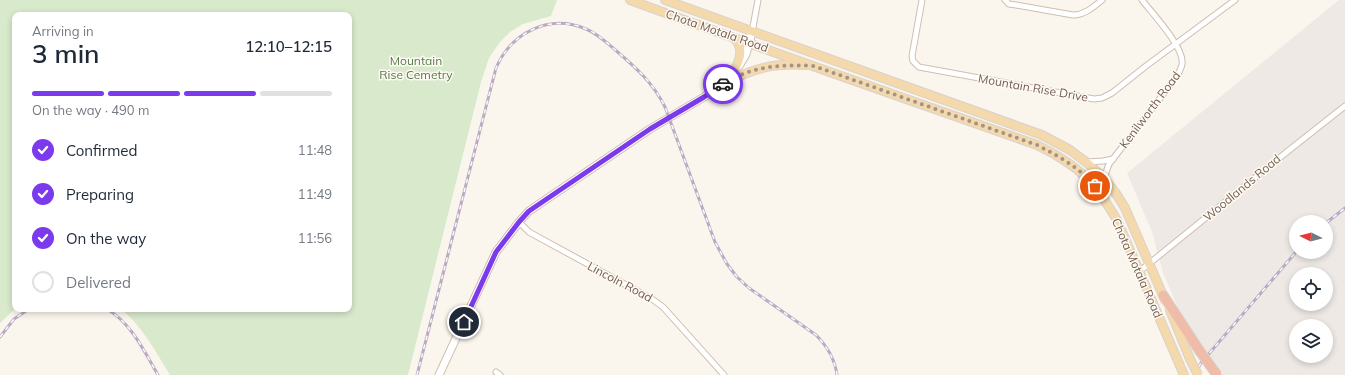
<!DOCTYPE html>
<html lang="en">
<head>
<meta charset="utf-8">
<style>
  body { margin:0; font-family:Mulish,sans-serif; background:#f6f6f7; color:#1f2937; height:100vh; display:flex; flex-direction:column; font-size:15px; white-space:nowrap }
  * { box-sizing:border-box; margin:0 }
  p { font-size:13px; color:#747a83 }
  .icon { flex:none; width:22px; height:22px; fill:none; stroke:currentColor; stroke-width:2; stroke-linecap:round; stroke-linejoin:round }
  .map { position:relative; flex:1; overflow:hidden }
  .details { position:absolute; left:12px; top:12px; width:340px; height:300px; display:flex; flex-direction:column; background:#fff; border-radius:8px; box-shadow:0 2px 6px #0003 }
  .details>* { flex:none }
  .needle { width:26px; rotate:276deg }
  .tools { position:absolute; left:1289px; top:215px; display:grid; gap:8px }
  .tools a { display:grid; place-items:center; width:44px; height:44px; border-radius:50%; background:#fff; box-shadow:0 2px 6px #0003; font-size:20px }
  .pin { position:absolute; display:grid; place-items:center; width:34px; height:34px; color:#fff; margin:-17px; border:2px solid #fff; border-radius:50%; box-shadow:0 1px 4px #0007 }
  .courier { position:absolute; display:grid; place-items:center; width:40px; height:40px; margin:-20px; border:3px solid #7c3aed; border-radius:50%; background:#fff; color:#222; box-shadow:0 1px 5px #0007 }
  .head em { font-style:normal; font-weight:600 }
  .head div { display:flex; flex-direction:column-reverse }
  .head { display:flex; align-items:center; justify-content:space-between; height:68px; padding:0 20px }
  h1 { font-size:26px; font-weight:600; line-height:30px }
  .bar { display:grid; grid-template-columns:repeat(4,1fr); gap:6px 4px; align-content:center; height:48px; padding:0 20px }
  .bar i { height:5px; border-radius:3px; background:#e0e1e3 }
  .bar .selected { background:#7c3aed }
  .bar p { grid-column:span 4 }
  ol { padding:0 20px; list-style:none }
  li { display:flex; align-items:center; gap:12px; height:44px }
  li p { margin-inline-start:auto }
  li .icon { padding:4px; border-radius:50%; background:#7c3aed; color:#fff; stroke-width:4 }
  li:last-child { color:#747a83 }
  li i { width:22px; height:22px; border:2px solid #e0e1e3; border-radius:50% }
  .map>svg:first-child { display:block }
</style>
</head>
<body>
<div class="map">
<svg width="1345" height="375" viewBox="0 0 1345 375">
  <rect width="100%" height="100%" fill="#fbf6ed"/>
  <!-- industrial -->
  <path fill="#eee9e5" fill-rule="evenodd" d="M1339,0H1345V375H1222L1183,320L1163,273L1152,232L1127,173ZM1296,222H1326V252H1296ZM1296,274H1326V304H1296ZM1296,326H1326V356H1296Z"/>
  <!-- green -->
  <path fill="#d8e9cc" d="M0,0H557L551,16L523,24L510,32L500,42L489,58L481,82L408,375H170C156,352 142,326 121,309H349V15H15V309L0,323Z"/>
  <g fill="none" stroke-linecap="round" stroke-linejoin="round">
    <defs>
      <g id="minor">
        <path d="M922,0L912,56L913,61L919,67L1094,99L1102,98L1112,93L1146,66L1235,0"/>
        <path d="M1005,0L1009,4L1016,5L1073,15C1085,15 1093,7 1102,0"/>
        <path d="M752,32L758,0"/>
        <path d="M1086,162L1103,161L1113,159"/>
        <path d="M1104,178L1109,164L1172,83C1176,77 1181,71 1182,64C1185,48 1152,13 1142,0"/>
        <path d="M519,222L529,232L538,237L652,299L663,307L724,375"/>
        <path d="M1140,271L1288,151L1345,106"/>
        <path d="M496,372L500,375"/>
      </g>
      <g id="secondary">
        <path d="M739,66L746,54L752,32"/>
        <path d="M439,375L496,252L519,222L529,211L650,129L704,97L729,80"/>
      </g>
      <g id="primary">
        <path d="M630,0C765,50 901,97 1037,145C1078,165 1094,181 1117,220L1184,375"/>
        <path d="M665,0L1042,135L1070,150L1086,162L1104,178L1115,192L1125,208L1165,300"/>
        <path d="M730,79C737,65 747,51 734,38"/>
        <path d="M726,82C756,68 772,63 806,65"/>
        <path d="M1170,310L1190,359"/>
      </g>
      <path id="motorway" d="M1163,295L1199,350"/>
    </defs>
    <!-- minor casing -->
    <use href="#minor" stroke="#cdbeb3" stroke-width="7"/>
    <!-- secondary casing -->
    <use href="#secondary" stroke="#d0bfb1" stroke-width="9"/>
    <!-- primary casing -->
    <use href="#primary" stroke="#d9d2ce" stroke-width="10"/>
    <!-- motorway casing -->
    <use href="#motorway" stroke="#d9d2ce" stroke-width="11"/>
    <!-- minor -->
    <use href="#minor" stroke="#fff" stroke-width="5"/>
    <!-- secondary -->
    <use href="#secondary" stroke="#fff" stroke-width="7"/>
    <!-- primary -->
    <use href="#primary" stroke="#f3d9ac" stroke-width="8"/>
    <!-- motorway -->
    <use href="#motorway" stroke="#efbcaa" stroke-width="9"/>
    <defs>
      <g id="rail">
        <path d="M1326,223L1345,208"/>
        <path d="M107,309C132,324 144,351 158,375"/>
        <path d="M0,337L14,319L29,309"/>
        <path d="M417,375L496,68C511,33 549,13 586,29C596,33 605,41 613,48C634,66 653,82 665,107L715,242L727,264L737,277L749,288L816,335C827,346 835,360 837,375"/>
        <path d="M1194,375L1201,363L1296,252"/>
      </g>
    </defs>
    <!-- rail casing -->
    <use href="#rail" stroke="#b9abc6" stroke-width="3"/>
    <!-- rail -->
    <use href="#rail" stroke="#fefaf4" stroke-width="1.5" stroke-dasharray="4.5" stroke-linecap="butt"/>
    <defs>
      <path id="primary-bridge" d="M1190,359L1198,375"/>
      <path id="motorway-bridge" d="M1199,350L1217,375"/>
    </defs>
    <!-- primary-bridge casing -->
    <use href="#primary-bridge" stroke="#d9d2ce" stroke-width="10" stroke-linecap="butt"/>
    <!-- motorway-bridge casing -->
    <use href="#motorway-bridge" stroke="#d9d2ce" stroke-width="11" stroke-linecap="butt"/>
    <!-- primary-bridge -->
    <use href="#primary-bridge" stroke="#f3d9ac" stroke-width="8"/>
    <!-- motorway-bridge -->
    <use href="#motorway-bridge" stroke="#efbcaa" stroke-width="9"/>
  </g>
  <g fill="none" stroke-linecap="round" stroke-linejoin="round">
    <!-- done -->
    <path stroke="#a59388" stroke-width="4" stroke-dasharray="0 7.2" d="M723,84C751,66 782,64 814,66L1037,145C1058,156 1079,167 1095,186"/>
    <!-- route -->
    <path stroke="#7c3aed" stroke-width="5" d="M464,322L496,252L519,222L529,211L650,129L704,97L723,84"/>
  </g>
  <g text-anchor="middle" stroke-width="3" stroke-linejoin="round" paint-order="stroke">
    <!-- street labels -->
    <g font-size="12" fill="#765e51" stroke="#fefaf4">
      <text transform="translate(717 31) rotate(19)" y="4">Chota Motala Road</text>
      <text transform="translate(1033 88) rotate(10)" y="4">Mountain Rise Drive</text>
      <text transform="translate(1150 110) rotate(-53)" y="4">Kenilworth Road</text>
      <text transform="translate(1242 188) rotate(-40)" y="4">Woodlands Road</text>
      <text transform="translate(1137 268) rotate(66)" y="4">Chota Motala Road</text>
      <text transform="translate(620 282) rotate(28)" y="4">Lincoln Road</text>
    </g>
    <!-- park labels -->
    <g font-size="12" fill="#587a4a" stroke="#fefaf4">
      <text x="416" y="65">Mountain<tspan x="416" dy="14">Rise Cemetry</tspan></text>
    </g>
  </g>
</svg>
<div class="tools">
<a><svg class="needle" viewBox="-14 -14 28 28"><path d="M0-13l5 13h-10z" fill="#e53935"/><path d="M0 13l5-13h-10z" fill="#747a83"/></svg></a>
<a><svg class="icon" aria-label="locate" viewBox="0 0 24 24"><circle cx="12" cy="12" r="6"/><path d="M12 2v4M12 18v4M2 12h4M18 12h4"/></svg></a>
<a><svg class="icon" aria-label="layers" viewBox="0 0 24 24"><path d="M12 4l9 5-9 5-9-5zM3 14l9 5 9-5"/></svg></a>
</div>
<div class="pin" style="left:1095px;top:186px;background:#ea580c"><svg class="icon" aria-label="bag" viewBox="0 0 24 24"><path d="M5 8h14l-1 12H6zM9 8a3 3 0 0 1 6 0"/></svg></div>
<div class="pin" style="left:464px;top:322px;background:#1f2937"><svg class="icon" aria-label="home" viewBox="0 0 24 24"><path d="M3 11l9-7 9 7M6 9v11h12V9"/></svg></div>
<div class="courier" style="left:723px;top:84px"><svg class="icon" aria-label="car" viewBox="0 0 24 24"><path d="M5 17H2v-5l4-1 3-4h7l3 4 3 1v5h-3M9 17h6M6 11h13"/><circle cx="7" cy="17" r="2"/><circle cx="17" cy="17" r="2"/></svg></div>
<section class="details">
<div class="head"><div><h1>3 min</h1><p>Arriving in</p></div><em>12:10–12:15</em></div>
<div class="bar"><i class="selected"></i><i class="selected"></i><i class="selected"></i><i></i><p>On the way · 490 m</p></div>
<ol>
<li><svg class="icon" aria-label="check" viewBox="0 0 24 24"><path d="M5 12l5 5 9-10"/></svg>Confirmed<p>11:48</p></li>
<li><svg class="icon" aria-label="check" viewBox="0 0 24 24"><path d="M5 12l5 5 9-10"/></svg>Preparing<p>11:49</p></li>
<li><svg class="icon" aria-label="check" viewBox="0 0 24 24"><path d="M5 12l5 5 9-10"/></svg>On the way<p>11:56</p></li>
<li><i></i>Delivered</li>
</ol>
</section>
</div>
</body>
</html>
